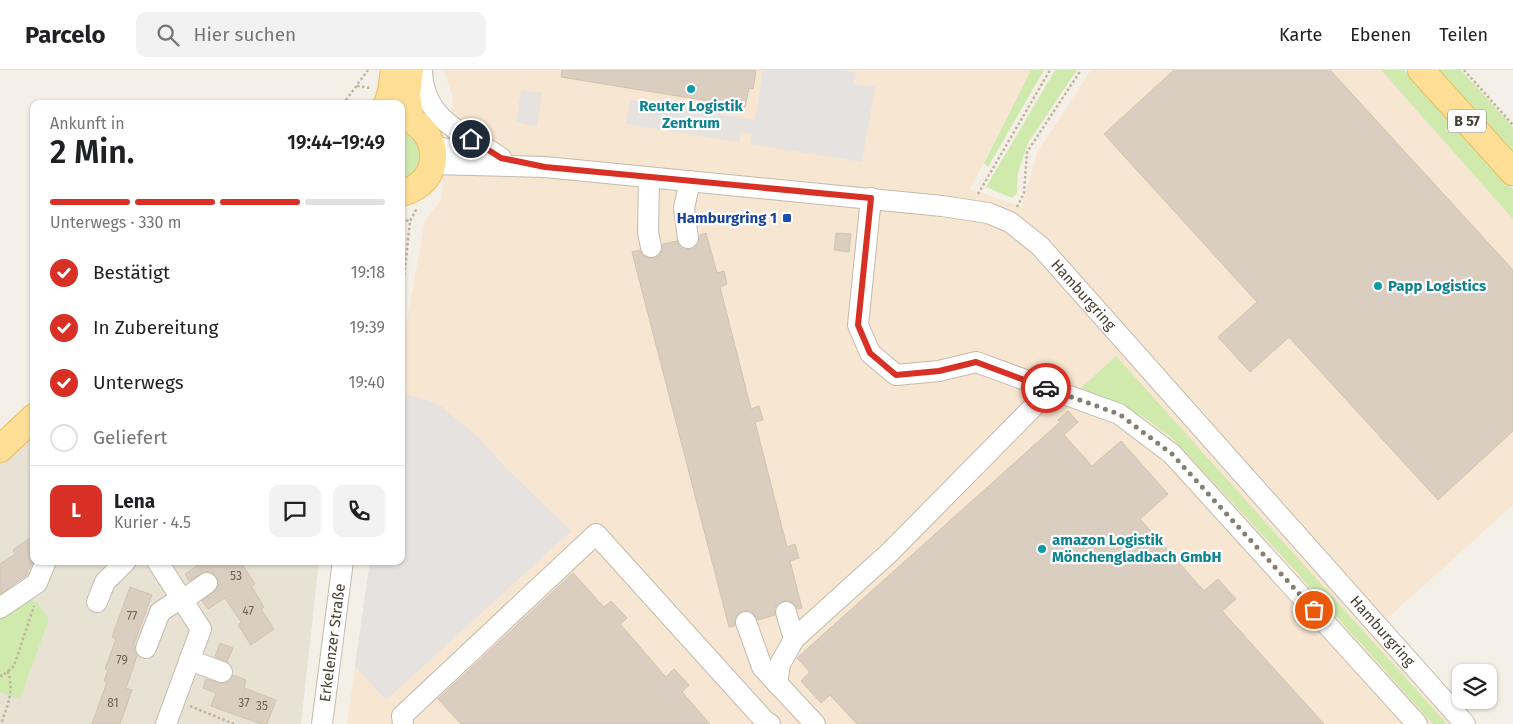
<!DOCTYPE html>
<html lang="de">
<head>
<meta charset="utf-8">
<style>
  body { margin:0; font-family:"Fira Sans",sans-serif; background:#f2f2f2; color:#202124; height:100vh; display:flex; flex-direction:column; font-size:19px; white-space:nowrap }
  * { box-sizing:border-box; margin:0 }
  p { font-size:16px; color:#757577 }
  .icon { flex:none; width:28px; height:28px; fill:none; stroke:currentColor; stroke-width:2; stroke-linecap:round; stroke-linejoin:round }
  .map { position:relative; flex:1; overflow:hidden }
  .panel { position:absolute; left:30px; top:30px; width:375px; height:465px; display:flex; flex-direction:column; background:#fff; border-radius:10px; box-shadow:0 1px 4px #0004 }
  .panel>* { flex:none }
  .fabs { position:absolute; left:1452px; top:594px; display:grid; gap:10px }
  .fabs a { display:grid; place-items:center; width:45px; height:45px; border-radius:10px; background:#fff; box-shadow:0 1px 4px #0004; font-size:25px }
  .pin { position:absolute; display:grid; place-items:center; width:42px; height:42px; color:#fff; margin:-21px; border:2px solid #fff; border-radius:50%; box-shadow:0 1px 5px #0007 }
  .courier { position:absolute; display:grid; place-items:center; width:50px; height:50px; margin:-25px; border:4px solid #d93025; border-radius:50%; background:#fff; color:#222; box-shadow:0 1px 6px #0007 }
  .summary em { font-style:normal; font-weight:600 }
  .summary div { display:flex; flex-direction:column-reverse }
  .summary { display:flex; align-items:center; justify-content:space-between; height:85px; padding:0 20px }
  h1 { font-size:32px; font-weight:600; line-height:38px }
  .bar { display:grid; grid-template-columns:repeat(4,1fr); gap:8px 5px; align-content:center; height:60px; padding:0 20px }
  .bar i { height:6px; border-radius:4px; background:#e0e0e0 }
  .bar .current { background:#d93025 }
  .bar p { grid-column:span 4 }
  .line { display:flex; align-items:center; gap:12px; padding:0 20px; border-top:1px solid #e0e0e0 }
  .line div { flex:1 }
  .round { display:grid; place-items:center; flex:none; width:52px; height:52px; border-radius:10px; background:#f2f2f2 }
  ol { padding:0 20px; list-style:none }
  li { display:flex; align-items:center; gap:15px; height:55px }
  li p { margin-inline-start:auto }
  li .icon { padding:5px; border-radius:50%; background:#d93025; color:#fff; stroke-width:4 }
  li:last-child { color:#757577 }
  li i { width:28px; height:28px; border:2px solid #e0e0e0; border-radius:50% }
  header { display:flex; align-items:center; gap:30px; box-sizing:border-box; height:70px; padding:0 25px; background:#fff; border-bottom:1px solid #e0e0e0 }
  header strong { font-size:24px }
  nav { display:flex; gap:28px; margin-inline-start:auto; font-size:18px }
  .search { width:350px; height:45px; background:#f2f2f2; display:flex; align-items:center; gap:12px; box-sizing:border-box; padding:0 18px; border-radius:10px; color:#757577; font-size:19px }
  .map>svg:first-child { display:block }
</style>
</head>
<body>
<header>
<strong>Parcelo</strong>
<div class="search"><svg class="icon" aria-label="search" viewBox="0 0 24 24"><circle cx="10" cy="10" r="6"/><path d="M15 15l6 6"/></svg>Hier suchen</div>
<nav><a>Karte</a><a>Ebenen</a><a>Teilen</a></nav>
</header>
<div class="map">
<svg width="1513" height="654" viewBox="0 0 1513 654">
  <rect width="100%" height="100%" fill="#f4f0e7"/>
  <!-- residential -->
  <path fill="#e8e2d5" d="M34,360V491H319L301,654H0V392Z"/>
  <!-- commercial -->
  <path fill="#f7e6d1" d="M444,0H1031L970,119L1022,137L1037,83L1091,0H1381L1513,149V435L1372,562L1451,654H347L370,491H401V283L425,151L441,130L453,28Z"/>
  <!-- green -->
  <g fill="#d0eaae">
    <path d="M1031,0H1044L988,97L984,93Z"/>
    <path d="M1055,0H1077L1028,73L1018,102L1017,123L1012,128L986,117Z"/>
    <path d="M1381,0H1404L1513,119V149Z"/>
    <path d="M1434,0H1461L1513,57V87Z"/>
    <path d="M401,56L413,61L425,91L401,115Z"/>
    <path d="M1116,286L1447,654H1433L1273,476L1171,367L1142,346L1081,318Z"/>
    <path d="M24,527L37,532L49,549L20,629L0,622V543Z"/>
  </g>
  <!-- parking -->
  <g fill="#e5e2df">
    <path d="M763,0H841L856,3L854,14L875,17L862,92L751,74L752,64L741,62L739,72L626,54L630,30L755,50Z"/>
    <path d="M521,20L542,23L537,56L516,52Z"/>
    <path d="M401,323L427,330L442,337L479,368L503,395L571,461L386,630L355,596L370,491H401Z"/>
  </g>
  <!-- building -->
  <g fill="#d9cebf" stroke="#d1c3af">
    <path d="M562,0H747L756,1L753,19L749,18L745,37L561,7Z"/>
    <path d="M1174,0H1330L1513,200V361L1438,430L1289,267L1250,302L1218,267L1257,232L1104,64Z"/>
    <path d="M706,163L717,203L724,201L727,214L720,217L751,339L759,336L763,350L755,352L787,477L795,474L799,488L790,491L802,538L798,539L794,533L789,531H783L777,534L774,540L775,545L758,550L753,543L749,540L742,541L737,545L734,550L735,556L729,557L632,182L640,180L642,185L647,188H654L658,186L662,181L663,174L677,171L679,176L683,179L690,180L695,178L699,173L700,165Z"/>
    <path d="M836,163L851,164L849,182L834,180Z"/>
    <path d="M1068,341L1078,352L1064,365L1092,396L1121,371L1168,424L1140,449L1204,521L1218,509L1236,529L1222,541L1324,654H857L830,625L821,633L801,611L810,602L797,588L1060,352L1058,350Z"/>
    <path d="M34,465V490L30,498L27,500L28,503L27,505L0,524V494L15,484L13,480Z"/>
    <path d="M204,491H240L255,514L252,517L264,537L261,539L274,559L251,575L238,555L241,552L225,528L208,539L202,531L218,518L219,512L217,507L211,502L205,501L189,511L185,504Z"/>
    <path d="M573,503L604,537L611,531L627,548L620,554L666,607L674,599L689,615L682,622L710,654H461L438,629Z"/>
    <path d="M130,517L152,525L134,574V580L137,586L126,618L132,620L120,654H92L107,612L104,611L108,600L105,599L116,569L112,567Z"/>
    <path d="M220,573L233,578L227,592L215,587Z"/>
    <path d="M233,605L246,610L244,618L276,630L267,654H261L211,636L216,623L203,618L206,609L224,614L230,611Z"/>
  </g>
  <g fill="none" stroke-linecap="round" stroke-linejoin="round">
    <defs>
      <g id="minor">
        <path d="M422,0C423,51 465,63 501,88"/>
        <path d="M433,77L487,84"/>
        <path id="s1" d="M432,94L545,97L942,136L988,143L1010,152L1040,176L1465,654"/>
        <path d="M649,108L648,162L651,177"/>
        <path d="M871,128L858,255L870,283L896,305L939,301L976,292L1119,344L1172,384L1417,654"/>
        <path d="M688,168L684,138L690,111"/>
        <path d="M157,491L201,559L166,654"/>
        <path d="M183,530L207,513"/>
        <path d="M97,532L105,512L126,491"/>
        <path d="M0,538L37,513L46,491"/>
        <path d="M786,542L794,569"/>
        <path d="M746,552L762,597L815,654"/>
        <path d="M146,578L160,542L181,528"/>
        <path d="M189,590L222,602"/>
        <path d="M777,614L780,594L794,569L889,483L1051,319"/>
        <path id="s2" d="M322,654L343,491"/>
        <path d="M403,654L402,646L596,464L765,651L770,654"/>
      </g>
      <g id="major">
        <path d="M410,0L407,25L411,50"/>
        <path d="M1421,0L1513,102"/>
        <path d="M387,34L391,22L394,0"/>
        <path d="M401,46C443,59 445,113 401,123"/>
        <path d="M0,379L34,347"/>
      </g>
    </defs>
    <!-- minor casing -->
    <use href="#minor" stroke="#c3baac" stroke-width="22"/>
    <!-- major casing -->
    <use href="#major" stroke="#e8bd61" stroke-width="28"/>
    <!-- path -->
    <g stroke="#c2b39a" stroke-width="2.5" stroke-dasharray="2.5 2.5" stroke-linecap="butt">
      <path d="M1464,0L1513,55"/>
      <path d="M357,16L371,18"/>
      <path d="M343,34L368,0"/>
      <path d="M978,124L1050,0"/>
      <path d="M1017,137L1024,123L1027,82L1081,0"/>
      <path d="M401,150L410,151"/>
      <path d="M401,235L410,151L417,138"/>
      <path d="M8,601L14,596L34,536"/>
      <path d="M0,605L2,606L8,601C14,622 8,634 1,654"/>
      <path d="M190,636L234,654"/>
    </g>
    <!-- minor -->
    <use href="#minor" stroke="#fff" stroke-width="20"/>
    <!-- major -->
    <use href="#major" stroke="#ffdf95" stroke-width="26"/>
  </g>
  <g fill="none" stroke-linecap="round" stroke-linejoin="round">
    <!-- done -->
    <path stroke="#847e73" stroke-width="5" stroke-dasharray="0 9" d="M1046,318L1119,344L1172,384L1314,540"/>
    <!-- route -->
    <path stroke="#d93025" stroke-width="6" d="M471,69L501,88L545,97L871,128L858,255L870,283L896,305L939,301L976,292L1046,318"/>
  </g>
  <!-- markers -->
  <g fill="#0f9aa8" stroke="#fff" stroke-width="2">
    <circle cx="691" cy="19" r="5"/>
    <circle cx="1378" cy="216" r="5"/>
    <circle cx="1042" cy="479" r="5"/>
  </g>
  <rect fill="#1a4fb4" stroke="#fff" stroke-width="2" x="782" y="143" width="10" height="10" rx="2.5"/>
  <g text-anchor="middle" stroke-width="4.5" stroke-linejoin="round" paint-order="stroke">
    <!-- number labels -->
    <g font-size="12" fill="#6c6458">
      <text x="236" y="510">53</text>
      <text x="248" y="545">47</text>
      <text x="132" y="550">77</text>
      <text x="122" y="594">79</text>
      <text x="113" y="637">81</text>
      <text x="244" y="637">37</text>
      <text x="262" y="640">35</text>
    </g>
    <!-- shield labels -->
    <rect fill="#fff" stroke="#7e7972" stroke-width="1" x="1448" y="39.5" width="38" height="23" rx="4"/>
    <g font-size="14" font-weight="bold" fill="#474035">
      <text x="1467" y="56">B 57</text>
    </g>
    <!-- culture labels -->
    <g font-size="15" font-weight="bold" fill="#0d838f" stroke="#fff" text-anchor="start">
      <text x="691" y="41" text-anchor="middle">Reuter Logistik<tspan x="691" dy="17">Zentrum</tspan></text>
      <text x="1388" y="221">Papp Logistics</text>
      <text x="1052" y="475">amazon Logistik<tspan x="1052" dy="17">Mönchengladbach GmbH</tspan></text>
    </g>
    <!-- transit labels -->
    <g font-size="15" font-weight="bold" fill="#164399" stroke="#fff" text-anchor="end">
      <text x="777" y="153">Hamburgring 1</text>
    </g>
    <!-- street labels -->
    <g font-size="15" fill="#474035" stroke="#fff">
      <text dy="5" stroke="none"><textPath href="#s1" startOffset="686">Hamburgring</textPath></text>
      <text dy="5" stroke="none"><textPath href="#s1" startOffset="1136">Hamburgring</textPath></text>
      <text dy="5" stroke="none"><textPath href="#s2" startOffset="82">Erkelenzer Straße</textPath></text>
    </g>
  </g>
</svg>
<div class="fabs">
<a><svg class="icon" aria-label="layers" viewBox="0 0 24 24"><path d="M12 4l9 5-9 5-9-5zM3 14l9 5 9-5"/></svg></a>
</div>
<div class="pin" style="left:1314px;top:540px;background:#ea580c"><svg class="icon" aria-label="bag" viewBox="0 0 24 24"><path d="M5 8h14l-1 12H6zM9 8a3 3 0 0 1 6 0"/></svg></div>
<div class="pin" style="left:471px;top:69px;background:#1f2937"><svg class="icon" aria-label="home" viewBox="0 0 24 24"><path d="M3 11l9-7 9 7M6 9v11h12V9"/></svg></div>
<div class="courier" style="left:1046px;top:318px"><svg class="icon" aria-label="car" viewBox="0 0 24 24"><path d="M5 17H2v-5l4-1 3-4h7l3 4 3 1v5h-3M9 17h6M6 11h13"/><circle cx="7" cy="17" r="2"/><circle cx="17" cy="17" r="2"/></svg></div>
<section class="panel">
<div class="summary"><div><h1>2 Min.</h1><p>Ankunft in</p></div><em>19:44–19:49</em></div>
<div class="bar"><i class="current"></i><i class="current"></i><i class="current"></i><i></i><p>Unterwegs · 330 m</p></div>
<ol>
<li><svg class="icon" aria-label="check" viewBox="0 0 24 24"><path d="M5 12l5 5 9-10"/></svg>Bestätigt<p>19:18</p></li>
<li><svg class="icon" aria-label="check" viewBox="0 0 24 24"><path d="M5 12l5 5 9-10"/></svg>In Zubereitung<p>19:39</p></li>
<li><svg class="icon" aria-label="check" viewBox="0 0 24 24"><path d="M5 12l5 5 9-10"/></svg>Unterwegs<p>19:40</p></li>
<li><i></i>Geliefert</li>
</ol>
<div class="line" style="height:90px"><b class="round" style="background:#d93025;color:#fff">L</b><div><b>Lena</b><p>Kurier · 4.5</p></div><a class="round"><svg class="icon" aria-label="chat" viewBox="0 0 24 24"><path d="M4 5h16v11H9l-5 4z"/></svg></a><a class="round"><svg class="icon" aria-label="phone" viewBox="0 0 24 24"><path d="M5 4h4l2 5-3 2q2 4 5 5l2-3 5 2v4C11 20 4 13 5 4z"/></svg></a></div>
</section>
</div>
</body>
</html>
